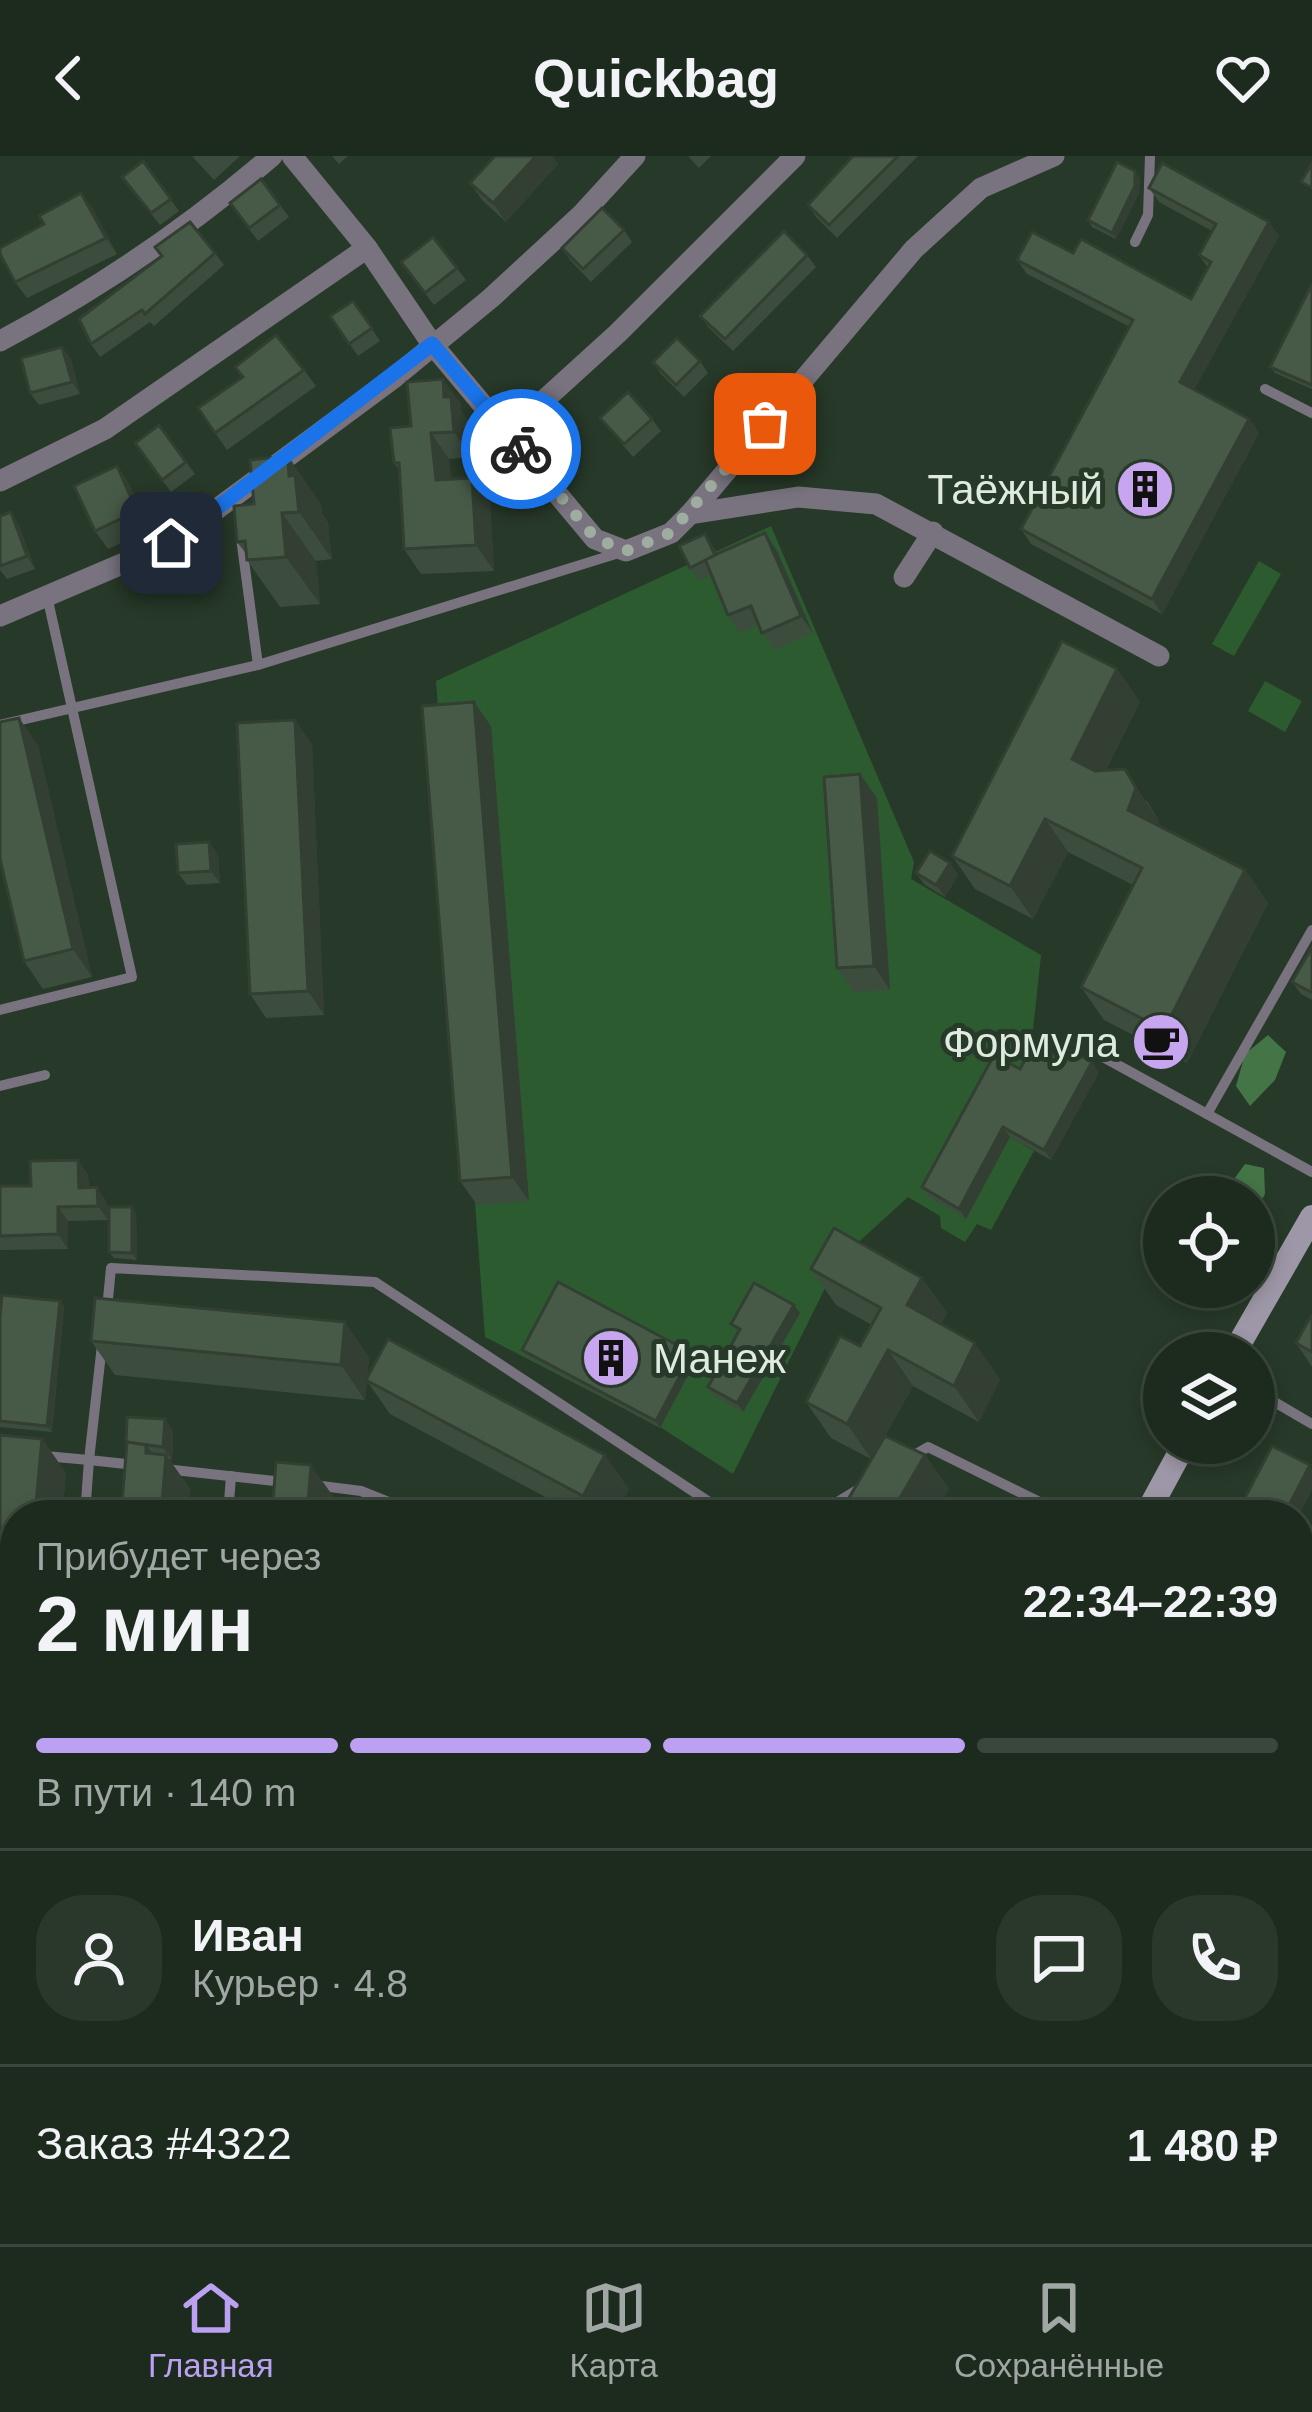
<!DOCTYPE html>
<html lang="ru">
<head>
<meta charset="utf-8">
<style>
  body { margin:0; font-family:Arial,sans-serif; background:#2a372b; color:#f1f3f6; height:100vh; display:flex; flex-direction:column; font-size:45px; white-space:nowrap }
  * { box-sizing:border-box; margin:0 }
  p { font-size:39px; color:#a0a7a4 }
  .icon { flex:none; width:66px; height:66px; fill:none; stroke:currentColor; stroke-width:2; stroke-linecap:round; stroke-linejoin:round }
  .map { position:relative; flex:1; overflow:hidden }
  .drawer { position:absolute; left:0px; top:1344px; width:1314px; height:744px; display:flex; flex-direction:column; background:#1d2b1e; border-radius:48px 48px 0 0; box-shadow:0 6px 18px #0003,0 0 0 3px #3b473c }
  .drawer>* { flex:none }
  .fabs { position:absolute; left:1143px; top:1020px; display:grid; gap:24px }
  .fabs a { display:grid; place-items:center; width:132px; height:132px; border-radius:50%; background:#1d2b1e; box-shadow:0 6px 18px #0003,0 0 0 3px #3b473c; font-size:60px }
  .pin { position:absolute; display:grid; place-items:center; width:102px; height:102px; color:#fff; margin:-51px; border-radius:24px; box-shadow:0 6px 18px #0006 }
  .courier { position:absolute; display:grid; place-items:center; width:120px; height:120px; margin:-60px; border:9px solid #1a73e8; border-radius:50%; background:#fff; color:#222; box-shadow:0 3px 15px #0007 }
  .head em { font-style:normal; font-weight:800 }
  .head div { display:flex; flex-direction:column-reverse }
  .head { display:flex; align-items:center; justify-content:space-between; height:204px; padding:0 36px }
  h1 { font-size:78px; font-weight:800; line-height:90px }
  .bar { display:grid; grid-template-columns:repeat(4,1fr); gap:18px 12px; align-content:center; height:144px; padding:0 36px }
  .bar i { height:15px; border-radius:9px; background:#3b473c }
  .bar .on { background:#bca0f2 }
  .bar p { grid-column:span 4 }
  .line { display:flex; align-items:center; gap:30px; padding:0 36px; border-top:3px solid #3b473c }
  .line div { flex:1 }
  .round { display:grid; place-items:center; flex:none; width:126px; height:126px; border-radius:48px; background:#2a372b }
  header { display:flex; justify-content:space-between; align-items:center; height:156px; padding:0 36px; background:#1d2b1e; font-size:54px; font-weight:800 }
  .tab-bar { display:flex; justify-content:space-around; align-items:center; height:168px; border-top:3px solid #3b473c; background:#1d2b1e; font-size:33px; color:#a0a7a4 }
  .tab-bar a { display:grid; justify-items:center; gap:6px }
  .tab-bar .on { color:#bca0f2 }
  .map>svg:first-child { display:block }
</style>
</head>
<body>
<header><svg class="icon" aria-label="back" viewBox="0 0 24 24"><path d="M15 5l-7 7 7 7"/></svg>Quickbag<svg class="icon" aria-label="heart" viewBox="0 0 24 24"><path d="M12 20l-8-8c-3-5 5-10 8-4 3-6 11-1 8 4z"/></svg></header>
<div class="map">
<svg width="1312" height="2088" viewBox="0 0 1312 2088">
  <rect width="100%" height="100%" fill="#273928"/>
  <!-- green -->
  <g fill="#2d5b30">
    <path d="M771,370L914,706L911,723L1041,799L1033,874L999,974L1034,995L991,1074L977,1068L965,1086L941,1072L940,1060L908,1041L839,1104L733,1318L660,1271L485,1181L436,525Z"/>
    <path d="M1259,405L1281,418L1234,500L1212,488Z"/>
    <path d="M1265,525L1302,545L1285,576L1248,555Z"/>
  </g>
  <!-- forest -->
  <g fill="#437546">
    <path d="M1268,879L1286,896L1275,924L1250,950L1236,930L1245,898Z"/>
    <path d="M1245,1008L1264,1012L1265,1038L1254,1059V1041H1221Z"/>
  </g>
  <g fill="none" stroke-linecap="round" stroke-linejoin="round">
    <!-- service -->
    <g stroke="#78737e" stroke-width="10">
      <path d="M1135,86L1148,59L1150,0"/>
      <path d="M1265,233L1312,257"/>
      <path d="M241,382L258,509"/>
      <path d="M0,569L258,509L622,396"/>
      <path d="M1312,774L1207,958L1312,1016"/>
      <path d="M0,854L132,821L47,440"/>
      <path d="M1094,896L1207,958"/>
      <path d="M0,930L45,919"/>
      <path d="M107,1153L111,1112L375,1126L729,1359"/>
      <path d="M102,1189L89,1304L135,1309"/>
      <path d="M1254,1234L1312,1268"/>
      <path d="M45,1300L89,1304L85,1359"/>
      <path d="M909,1302L928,1291L1066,1359"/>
      <path d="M165,1313L284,1326"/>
      <path d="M314,1329L361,1335L421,1359"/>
      <path d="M228,1359L231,1320"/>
      <path d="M816,1359L862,1331"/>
      <path d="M1299,1419L1312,1395"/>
      <path d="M1299,1484L1312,1492"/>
      <path d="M1299,1595L1312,1576"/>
      <path d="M1299,1825L1312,1831"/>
      <path d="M1001,2073L1006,2088"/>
      <path d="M1116,2073L1144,2088"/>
    </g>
    <!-- minor -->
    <g stroke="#78737e" stroke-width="21">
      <path d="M292,0L367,92L432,188L595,383L626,395L671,377L690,358L914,93L981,32L1054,0"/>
      <path d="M0,185C99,133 187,73 272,0"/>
      <path d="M508,277L618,177L795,0"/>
      <path d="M0,325L105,273L367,92"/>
      <path d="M690,358L798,341L876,348L1159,500"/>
      <path d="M904,421L933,376"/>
      <path d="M0,460L171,387L395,221L491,142L581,59L635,0"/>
      <path d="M0,1972L15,1934"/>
      <path d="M325,2088L333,2073"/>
    </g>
    <!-- secondary -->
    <g stroke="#9e97a7" stroke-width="24">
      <path d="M1234,1197L1312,1061"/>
      <path d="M1146,1359L1185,1287"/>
      <path d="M0,1886L15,1888"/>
      <path d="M483,2073L512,2088"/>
      <path d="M746,2088L755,2073"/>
    </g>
  </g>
  <!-- wall -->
  <g fill="#3d4d3d">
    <path d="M192,0H240L214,24Z"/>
    <path d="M332,0H348L339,8Z"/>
    <path d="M495,0H552L558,8L506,66L483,45L470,27Z"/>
    <path d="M688,0H711L699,12Z"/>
    <path d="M853,0H918L837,82L816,61L808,49Z"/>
    <path d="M143,5L179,55L160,69L122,21Z"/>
    <path d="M1140,22L1139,37L1116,83L1092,71L1088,64Z"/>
    <path d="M261,23L289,61L258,85L230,47Z"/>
    <path d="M1149,32L1269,66L1279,80L1194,234L1249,263L1259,277L1162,458L1031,388L1021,373L1130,171L1027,118L1017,104L1073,97L1191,143L1208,112L1199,99L1212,75L1159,46Z"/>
    <path d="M81,37L93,53L117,98L27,142L15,126L44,68Z"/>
    <path d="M624,74L632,86L591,126L570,104L562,92Z"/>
    <path d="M433,81L466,124L434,149L401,106Z"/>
    <path d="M215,97L224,109L154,170L150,166L100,201L91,188L161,100Z"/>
    <path d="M807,99L816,111L733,195L709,172L700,160Z"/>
    <path d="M1312,128V233L1275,217L1270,211Z"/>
    <path d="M353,145L380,185L358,200L330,160Z"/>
    <path d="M71,203L80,238L39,249L30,237Z"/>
    <path d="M700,205L708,217L684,241L661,218L653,206Z"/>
    <path d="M304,214L316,230L227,294L198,252L242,222Z"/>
    <path d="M461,248V255L469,266L472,301L449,303L451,323L472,322L490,347L494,415L421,418L404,393L400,316L394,307L411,270Z"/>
    <path d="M600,262L652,263L661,275L633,301Z"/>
    <path d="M159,269L195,318L171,336L135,287Z"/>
    <path d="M117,310L129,328L150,374L108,393L95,375Z"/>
    <path d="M321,348L322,357L328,367L332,403L316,405L320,448L280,451L247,404V399L237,386L234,350Z"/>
    <path d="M0,360L19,369L35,413L7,423L0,414Z"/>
    <path d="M713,390L717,398L777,395L813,477L774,494L759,469L740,477L728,459L711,419L699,425L690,412Z"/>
    <path d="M1117,513L1140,546L1106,614L1148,646L1159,665L1158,669L1245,714L1268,747L1187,907L1104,864L1081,831L1133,729L1068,696L1033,763L975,733L952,700Z"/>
    <path d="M19,562L38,590L92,821L43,833L24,805Z"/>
    <path d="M491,570L529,1045L477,1049L460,1025Z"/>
    <path d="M312,588L324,859L266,862L250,838Z"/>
    <path d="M877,642L890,834L854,836L837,812Z"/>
    <path d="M218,698L220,727L187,729L178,717Z"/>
    <path d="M950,707L958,719L945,741L925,729L916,717Z"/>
    <path d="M1312,791V844L1301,838L1292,826Z"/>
    <path d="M1020,913L1099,916L1051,1004L1010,981L966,1063L929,1041L922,1031Z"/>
    <path d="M78,1004L88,1019L89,1032L107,1046L108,1064L68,1065V1093L0,1094V1030H31Z"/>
    <path d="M136,1057L137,1104L114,1102L109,1096Z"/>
    <path d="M811,1113L922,1122L947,1157L941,1168L1000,1223L979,1266L913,1230L885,1280L925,1299L949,1333L934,1359H839L871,1303L831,1282L806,1246L860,1190L872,1169L836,1149Z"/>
    <path d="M60,1145L64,1151L52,1276L0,1271V1161Z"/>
    <path d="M800,1157L743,1256L714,1240L708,1231L738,1177L731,1168Z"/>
    <path d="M1312,1158V1211L1296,1187Z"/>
    <path d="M91,1185L369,1201L367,1221L629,1333L615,1359H579L390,1258L367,1225L365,1244L115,1219Z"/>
    <path d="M522,1194L696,1204L660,1272L526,1200Z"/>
    <path d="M165,1263L173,1275L172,1304L169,1303L190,1333L188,1359H121L127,1288Z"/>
    <path d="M0,1279L42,1283L66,1317L62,1359H15V1422H12L0,1404Z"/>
    <path d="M0,1459H15V1596H5L0,1589Z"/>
    <path d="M1312,1699V1801L1302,1796L1299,1791V1723Z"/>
    <path d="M15,1978V2059L6,2055L0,2046V2004Z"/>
    <path d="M48,2073H239L250,2088H81Z"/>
    <path d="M1220,2073H1289L1281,2088L1230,2087Z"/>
  </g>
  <!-- shaded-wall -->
  <g fill="#323f32">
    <path d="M536,0H552L558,8L506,66L493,47Z"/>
    <path d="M1135,15L1140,22L1139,37L1116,83L1112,77Z"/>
    <path d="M81,37L93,53L117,98L106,82Z"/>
    <path d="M1269,66L1279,80L1190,241L1180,226Z"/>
    <path d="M62,191L71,203L80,238L72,226Z"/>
    <path d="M443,223L461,248V255L469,266L472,301L454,276L444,241Z"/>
    <path d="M1249,263L1259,277L1162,458L1152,443Z"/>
    <path d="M431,277L449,303L453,349L436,324Z"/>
    <path d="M288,300L321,348L322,357L328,367L332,403L299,356L289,320Z"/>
    <path d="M117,310L129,328L150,374L137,355Z"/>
    <path d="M472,322L490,347L494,415L476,389Z"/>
    <path d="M11,356L19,369L35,413L27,400Z"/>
    <path d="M282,357L316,405L320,448L286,401Z"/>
    <path d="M765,377L777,395L813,477L801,460Z"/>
    <path d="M1117,513L1140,546L1095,636L1072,603Z"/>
    <path d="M474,546L491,570L529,1045L512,1021Z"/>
    <path d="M19,562L38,590L92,821L73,793Z"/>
    <path d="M295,564L312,588L324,859L308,835Z"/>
    <path d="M1125,613L1159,665L1151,687L1128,654Z"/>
    <path d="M860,618L877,642L890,834L874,810Z"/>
    <path d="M1045,663L1068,696L1033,763L1010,730Z"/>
    <path d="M209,686L218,698L220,727L211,715Z"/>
    <path d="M950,707L958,719L945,741L936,729Z"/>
    <path d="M1245,714L1268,747L1187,907L1164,874Z"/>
    <path d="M1092,906L1099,916L1051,1004L1044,994Z"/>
    <path d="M1003,971L1010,981L966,1063L959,1053Z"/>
    <path d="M78,1004L88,1019L89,1046L79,1032Z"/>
    <path d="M97,1031L107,1046L108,1064L98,1050Z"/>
    <path d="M58,1051L68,1065V1093L58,1078Z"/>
    <path d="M132,1051L136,1057L137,1104L132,1097Z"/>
    <path d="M922,1122L947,1157L932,1185L907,1149Z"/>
    <path d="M60,1145L64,1151L52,1276L47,1270Z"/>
    <path d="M794,1149L800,1157L743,1256L737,1247Z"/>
    <path d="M345,1166L369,1201L365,1244L341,1209Z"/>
    <path d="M975,1187L1000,1223L979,1266L954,1230Z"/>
    <path d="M888,1194L913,1230L872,1304L847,1268Z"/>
    <path d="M692,1197L696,1204L660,1272L656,1265Z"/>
    <path d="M165,1263L173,1275L172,1304L163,1291Z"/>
    <path d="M42,1283L66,1317L62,1359H35Z"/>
    <path d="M146,1289L165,1315L166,1299L190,1333L188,1359H161L146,1297Z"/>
    <path d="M605,1299L629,1333L615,1359H597L583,1340Z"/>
    <path d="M925,1299L949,1333L934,1359H890Z"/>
    <path d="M311,1309L335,1343L334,1359H307Z"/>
    <path d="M1310,1309L1312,1313V1334L1299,1359H1284Z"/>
    <path d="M1300,1867L1309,1879L1299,1898V1869Z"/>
    <path d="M1312,1955V2033L1299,2056V1978Z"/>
    <path d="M238,2073H239L250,2088H231Z"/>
    <path d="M942,2073H952L958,2088H948Z"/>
    <path d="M1069,2073H1075L1086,2088H1075Z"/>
    <path d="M1246,2073H1289L1281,2088H1254L1245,2075Z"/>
  </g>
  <!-- building -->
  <g fill="#475a47" stroke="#323f32" stroke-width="3">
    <path d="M495,0H536L493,47L470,27Z"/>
    <path d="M853,0H898L829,69L808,49Z"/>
    <path d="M143,5L171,43L151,57L122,21Z"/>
    <path d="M1117,6L1135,15V30L1112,77L1088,64Z"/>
    <path d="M1162,7L1269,66L1180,226L1249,263L1152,443L1021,373L1133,164L1017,104L1032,76L1073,97L1081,83L1191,143L1211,106L1199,99L1216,68L1149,32Z"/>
    <path d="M1312,7V32L1301,26Z"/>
    <path d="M261,23L280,49L249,72L230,47Z"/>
    <path d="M81,37L106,82L15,126L0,98V92L44,68L39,60Z"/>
    <path d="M602,52L624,74L583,113L562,92Z"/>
    <path d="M190,66L215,97L145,158L142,154L91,188L79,163L162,100L155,91Z"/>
    <path d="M784,75L807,99L725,183L700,160Z"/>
    <path d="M433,81L457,112L425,137L401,106Z"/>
    <path d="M1312,128V229L1270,211Z"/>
    <path d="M353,145L372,172L349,188L330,160Z"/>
    <path d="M276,179L304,214L215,277L198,252L243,221L235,211Z"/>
    <path d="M677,182L700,205L676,229L653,206Z"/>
    <path d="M62,191L72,226L30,237L21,202Z"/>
    <path d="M443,223L444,241H451L454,276L431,277L436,324L472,322L476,389L404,393L399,307H394L390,272L411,270L407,226Z"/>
    <path d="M628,236L652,263L624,288L600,262Z"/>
    <path d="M159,269L186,306L162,324L135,287Z"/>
    <path d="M288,300L289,320L295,319L299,356L282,357L286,401L247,404L245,385L237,386L234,350L254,348L250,304Z"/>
    <path d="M117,310L137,355L95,375L74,330Z"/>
    <path d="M11,356L27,400L0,410V360Z"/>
    <path d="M765,377L801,460L762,477L751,450L728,459L705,403Z"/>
    <path d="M705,378L715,399L690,412L679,390Z"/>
    <path d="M1062,485L1117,513L1072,603L1095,615L1125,613L1136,632L1128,654L1245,714L1164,874L1081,831L1142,712L1045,663L1010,730L952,700Z"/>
    <path d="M474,546L512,1021L460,1025L422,550Z"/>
    <path d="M19,562L73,793L24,805L0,703V566Z"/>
    <path d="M295,564L308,835L250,838L237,567Z"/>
    <path d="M860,618L874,810L837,812L824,621Z"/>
    <path d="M209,686L211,715L178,717L176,688Z"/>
    <path d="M930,695L950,707L936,729L916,717Z"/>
    <path d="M1312,791V834L1311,836L1292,826Z"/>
    <path d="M1040,877L1092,906L1044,994L1003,971L959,1053L922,1031L994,899L1020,913Z"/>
    <path d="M78,1004L79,1032L97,1031L98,1050L58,1051V1078L0,1080V1030H31L30,1005Z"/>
    <path d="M109,1051H132V1097L109,1096Z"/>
    <path d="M834,1072L922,1122L907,1149L975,1187L954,1230L888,1194L847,1268L806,1246L840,1180L860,1190L881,1152L811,1113Z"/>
    <path d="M558,1126L692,1197L656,1265L522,1194Z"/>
    <path d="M754,1127L794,1149L737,1247L708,1231L740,1173L731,1168Z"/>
    <path d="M2,1139L60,1145L47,1270L0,1265V1161Z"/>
    <path d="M95,1142L345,1166L341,1209L91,1185Z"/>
    <path d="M1312,1158V1196L1296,1187Z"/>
    <path d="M388,1183L605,1299L583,1340L366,1224Z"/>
    <path d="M127,1261L165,1263L163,1291L126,1286Z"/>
    <path d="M0,1279L42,1283L35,1359H15V1390L0,1388Z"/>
    <path d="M885,1280L925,1299L890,1359H839Z"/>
    <path d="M127,1286L146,1289V1297L166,1299L161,1359H121Z"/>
    <path d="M1272,1290L1310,1309L1284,1359H1236Z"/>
    <path d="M276,1306L311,1309L307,1359H272Z"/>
    <rect x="0" y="1459" width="15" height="103"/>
    <path d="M1312,1699V1780L1299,1773V1723Z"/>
    <path d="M1312,1864V1955L1299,1978V1888Z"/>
    <path d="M11,1977L15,1978V2042L0,2036V2004Z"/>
    <path d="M86,2073H238L231,2088H81Z"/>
    <path d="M894,2073H942L948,2088H900Z"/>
    <path d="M1023,2073H1069L1075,2088H1029Z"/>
  </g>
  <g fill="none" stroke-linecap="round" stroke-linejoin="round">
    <!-- done -->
    <path stroke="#9fada0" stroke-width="12" stroke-dasharray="0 21.6" d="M521,293L595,382L626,395L670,377L765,268"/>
    <!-- route -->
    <path stroke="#1a73e8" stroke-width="15" d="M171,387L432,188L521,293"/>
  </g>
  <!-- icons -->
  <defs>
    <symbol id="building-disc" viewBox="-11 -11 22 22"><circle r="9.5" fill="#c8a6ef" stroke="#273928"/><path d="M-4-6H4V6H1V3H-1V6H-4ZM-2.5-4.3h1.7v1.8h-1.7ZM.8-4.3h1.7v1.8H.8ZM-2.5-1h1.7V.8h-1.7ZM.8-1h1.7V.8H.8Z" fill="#111"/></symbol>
    <symbol id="cafe-disc" viewBox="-11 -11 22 22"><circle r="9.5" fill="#c8a6ef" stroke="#273928"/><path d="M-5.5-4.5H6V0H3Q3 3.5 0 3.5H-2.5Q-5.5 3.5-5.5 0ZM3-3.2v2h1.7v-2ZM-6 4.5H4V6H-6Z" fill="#111"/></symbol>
  </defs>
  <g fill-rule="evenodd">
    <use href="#building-disc" x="1112" y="300" width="66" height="66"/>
    <use href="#cafe-disc" x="1128" y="853" width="66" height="66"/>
    <use href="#building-disc" x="578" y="1169" width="66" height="66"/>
  </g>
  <g text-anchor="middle" stroke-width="10" stroke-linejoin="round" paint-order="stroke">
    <!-- poi labels -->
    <g font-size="42" fill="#e0ebe0" stroke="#273928" text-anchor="end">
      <text x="1103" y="348">Таёжный</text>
      <text x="1119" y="901">Формула</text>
      <text x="653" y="1217" text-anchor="start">Манеж</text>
    </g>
  </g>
</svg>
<div class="fabs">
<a><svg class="icon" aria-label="locate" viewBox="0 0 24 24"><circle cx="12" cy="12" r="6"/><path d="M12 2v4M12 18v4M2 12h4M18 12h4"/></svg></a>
<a><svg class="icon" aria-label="layers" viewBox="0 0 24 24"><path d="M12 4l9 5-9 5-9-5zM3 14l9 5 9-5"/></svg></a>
</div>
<div class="pin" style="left:765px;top:268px;background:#ea580c"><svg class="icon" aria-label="bag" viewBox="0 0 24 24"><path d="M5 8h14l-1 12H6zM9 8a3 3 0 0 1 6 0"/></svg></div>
<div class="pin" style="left:171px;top:387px;background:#1f2937"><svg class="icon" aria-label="home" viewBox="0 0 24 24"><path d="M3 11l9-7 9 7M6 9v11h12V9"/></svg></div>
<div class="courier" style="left:521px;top:293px"><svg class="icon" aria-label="bike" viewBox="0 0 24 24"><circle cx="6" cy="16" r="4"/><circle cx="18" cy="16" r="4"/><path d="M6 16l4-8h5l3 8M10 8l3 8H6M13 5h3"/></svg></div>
<section class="drawer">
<div class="head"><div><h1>2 мин</h1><p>Прибудет через</p></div><em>22:34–22:39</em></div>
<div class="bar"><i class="on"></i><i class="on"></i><i class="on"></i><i></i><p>В пути · 140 m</p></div>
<div class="line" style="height:216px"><a class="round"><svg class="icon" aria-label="person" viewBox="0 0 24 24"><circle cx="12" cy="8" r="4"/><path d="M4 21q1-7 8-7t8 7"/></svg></a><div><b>Иван</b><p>Курьер · 4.8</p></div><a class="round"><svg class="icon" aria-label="chat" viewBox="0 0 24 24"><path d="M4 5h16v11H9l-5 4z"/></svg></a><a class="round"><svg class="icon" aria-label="phone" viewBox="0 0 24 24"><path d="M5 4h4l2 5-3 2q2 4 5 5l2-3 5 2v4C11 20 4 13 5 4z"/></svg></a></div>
<div class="line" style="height:156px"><div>Заказ #4322</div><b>1 480 ₽</b></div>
</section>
</div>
<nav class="tab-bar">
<a class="on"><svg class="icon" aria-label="home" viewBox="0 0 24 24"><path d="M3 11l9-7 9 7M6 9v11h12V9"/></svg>Главная</a>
<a><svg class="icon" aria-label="map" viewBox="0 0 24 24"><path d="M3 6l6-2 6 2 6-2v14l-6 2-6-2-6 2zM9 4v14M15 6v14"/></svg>Карта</a>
<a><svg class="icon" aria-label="saved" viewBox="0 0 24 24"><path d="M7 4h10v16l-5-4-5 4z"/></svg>Сохранённые</a>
</nav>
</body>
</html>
